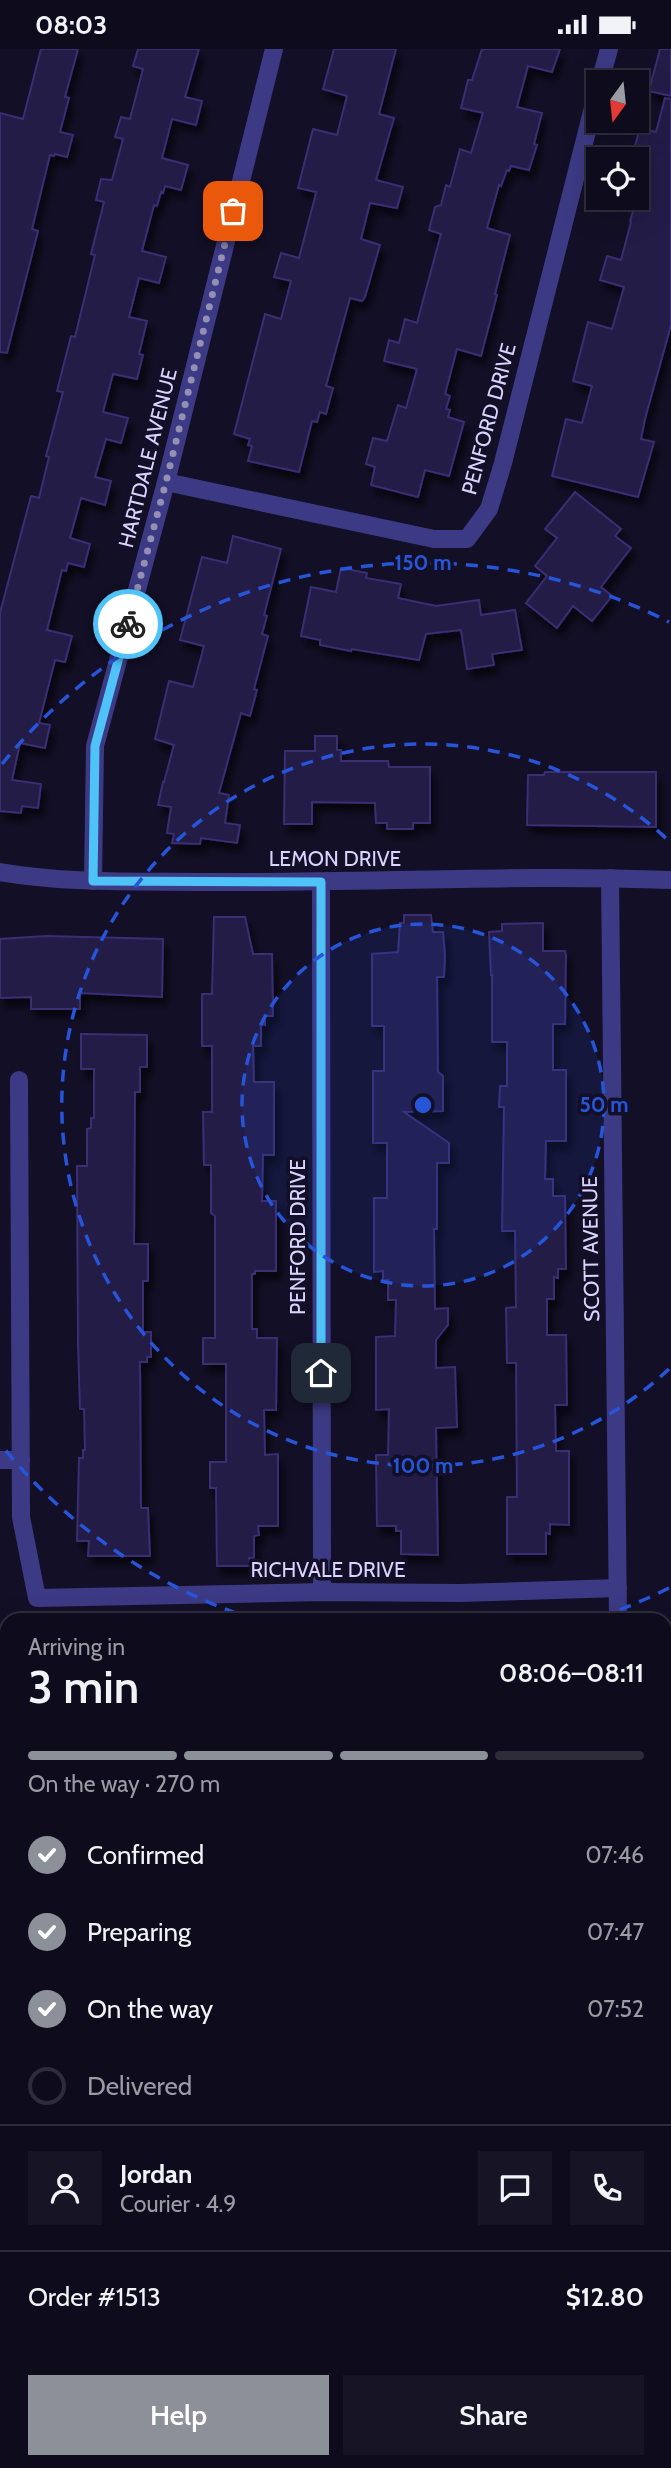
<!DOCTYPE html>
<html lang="en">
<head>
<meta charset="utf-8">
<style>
  body { margin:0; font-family:Cabin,sans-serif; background:#171425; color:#f1f3f6; height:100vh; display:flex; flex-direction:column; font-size:26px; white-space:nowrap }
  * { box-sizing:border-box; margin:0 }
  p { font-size:23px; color:#9b9ba3 }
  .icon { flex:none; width:38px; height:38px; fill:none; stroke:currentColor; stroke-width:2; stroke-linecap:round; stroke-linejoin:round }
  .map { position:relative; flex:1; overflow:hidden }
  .details { position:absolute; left:0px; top:1564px; width:672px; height:856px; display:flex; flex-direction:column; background:#0e0b1c; border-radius:21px 21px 0 0; box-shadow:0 7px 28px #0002,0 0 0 2px #2e2b3b }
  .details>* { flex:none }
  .needle { width:46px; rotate:195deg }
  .buttons { position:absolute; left:586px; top:21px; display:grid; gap:14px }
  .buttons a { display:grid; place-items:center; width:63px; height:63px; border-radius:0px; background:#0e0b1c; box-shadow:0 7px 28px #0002,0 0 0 2px #2e2b3b; font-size:35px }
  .pin { position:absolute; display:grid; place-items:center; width:60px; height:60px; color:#fff; margin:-30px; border-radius:14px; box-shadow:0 4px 10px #0006 }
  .courier { position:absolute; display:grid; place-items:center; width:70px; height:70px; margin:-35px; border:5px solid #4fc3f7; border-radius:50%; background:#fff; color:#222; box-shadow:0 2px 9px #0007 }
  .overview em { font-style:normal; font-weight:600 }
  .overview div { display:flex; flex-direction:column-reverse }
  .overview { display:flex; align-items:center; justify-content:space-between; height:119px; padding:0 28px }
  h1 { font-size:46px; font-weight:600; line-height:52px }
  .bar { display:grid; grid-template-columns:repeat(4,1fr); gap:10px 7px; align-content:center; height:84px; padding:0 28px }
  .bar i { height:9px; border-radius:5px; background:#2e2b3b }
  .bar .selected { background:#8c9099 }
  .bar p { grid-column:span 4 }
  .line { display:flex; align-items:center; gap:18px; padding:0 28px; border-top:2px solid #2e2b3b }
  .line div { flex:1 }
  .round { display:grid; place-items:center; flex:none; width:74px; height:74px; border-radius:0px; background:#171425 }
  ol { padding:0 28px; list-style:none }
  li { display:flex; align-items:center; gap:21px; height:77px }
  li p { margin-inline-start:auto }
  li .icon { padding:7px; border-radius:50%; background:#8c9099; color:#fff; stroke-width:4 }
  li:last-child { color:#9b9ba3 }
  li i { width:38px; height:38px; border:4px solid #2e2b3b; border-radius:50% }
  .button { display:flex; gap:14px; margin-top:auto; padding:14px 28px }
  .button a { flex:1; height:80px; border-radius:0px; background:#8c9099; color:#fff; font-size:28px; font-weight:600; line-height:80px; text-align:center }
  .button a+a { background:#171425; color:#f1f3f6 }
  .status { display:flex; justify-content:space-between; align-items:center; height:49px; padding:0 35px; background:#0e0b1c; direction:ltr }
  .status svg { height:19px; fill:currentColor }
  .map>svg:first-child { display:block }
</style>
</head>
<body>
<div class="status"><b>08:03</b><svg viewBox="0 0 49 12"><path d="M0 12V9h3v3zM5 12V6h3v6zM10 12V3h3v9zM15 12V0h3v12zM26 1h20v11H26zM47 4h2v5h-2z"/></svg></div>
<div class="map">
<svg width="671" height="2419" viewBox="0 0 671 2419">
  <defs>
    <filter id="shadow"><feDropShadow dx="4.5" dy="8" stdDeviation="3.5" flood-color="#0009"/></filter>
  </defs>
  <rect width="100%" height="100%" fill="#130f26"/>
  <!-- building -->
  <g fill="#241b47" stroke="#3b2d73" stroke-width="2" filter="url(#shadow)">
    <path d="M41,0H78L65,48L69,49L60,83L73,86L67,108L55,105L54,107L50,106L32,180L38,182L7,304L0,303V64L23,70Z"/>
    <path d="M138,0H199L185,48L202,52L196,76L172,70L162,109L188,116L181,141L165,137L163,144L161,143L157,157L154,156L142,202L166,208L159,234L139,229L129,268L147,272L139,305L143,306L137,330L113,325L103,363L128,369L121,394L106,390L95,428L111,432L105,456L81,449L70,489L90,495L84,518L68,514L66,522L62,521L47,581L72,587L65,613L55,611L39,674L50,676L45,699L20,694L12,731L41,735L38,759L22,757L21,764L0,762V564L31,447L39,449L49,408L46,407L63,343L57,342L71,287L75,288L95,206L91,205L104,153L96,151L101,130L112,131L123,90L115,88L121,68L130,70L143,20L133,17Z"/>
    <path d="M334,0H396L379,65L394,69L376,131L403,138L397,159L370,154L361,190L380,196L365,248L362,252L350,249L326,337L333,339L326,365L320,363L317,373L312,372L299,423L248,412L252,397L248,396L250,390L234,385L265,265L281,270L291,232L274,228L281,204L299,209L315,148L316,143L298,139L313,80L337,86L347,47L323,40Z"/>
    <path d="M482,0H560L552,23L528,17L517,58L542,64L534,95L537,96L529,121L511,117L509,122L507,121L501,137L499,136L487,179L510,186L495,245L497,246L481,307L457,300L445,345L450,347L446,360L450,361L448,368L464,373L449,427L425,421L418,448L371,436L375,418L366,415L373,389L387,392L398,356L406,359L417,320L384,312L389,291L399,294L405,270L417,274L441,185L429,181L435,158L441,156L446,136L450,138L460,100L471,104L483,64L461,59L468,31H472Z"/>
    <path d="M660,0H671V47L649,42Z"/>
    <path d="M665,49L671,50V276L645,370L641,390L654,393L638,448L552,427L566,370L582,374L592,337L573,332L588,273L612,280L624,238L600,231L607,207L621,211L631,173L630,172L637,149V105L633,104L640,79L656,83Z"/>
    <path d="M575,443L621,480L615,487L631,499L601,538L612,547L592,572L573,557L557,579L526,554L547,527L535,517L557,489L545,480Z"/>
    <path d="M233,487L281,500L264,566L267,567L262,585L268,587L254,640L257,641L250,667L241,664L219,744L229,746L225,774L240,776L237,794L201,789L200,795L172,794L174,785L167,784L171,758L158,756L163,733H164L174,696L155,690L169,632L193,638L204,597L180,591L202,508L227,514Z"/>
    <path d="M341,519L367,524L366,529L401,535L398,549L436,557L479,551L481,566L515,561L522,601L492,605L494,616L467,620L461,581L426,585L419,611L352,600L351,602L320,596V591L301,587L311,538L336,543Z"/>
    <path d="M315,687H337V701H341V712H388L389,718H430V774H413V780H387V774H376L375,754L312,753V775H284L285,702H315Z"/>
    <path d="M545,723H656V778L527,776L528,726H544Z"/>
    <path d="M404,866H431L433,883H443L445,906L444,928H437L438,1023L443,1027V1062L404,1063L449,1094V1114H437V1180H434L435,1260L448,1259V1276L436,1291V1319L455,1318L457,1378L436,1379L438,1506L401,1505V1482H396V1477H377L376,1406H388L389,1360L376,1361V1288L395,1287L396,1251H388V1231H383V1222L374,1223V1149H387V1094H373V1022H384V977H372V905L398,903L400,874H404Z"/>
    <path d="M214,868H245L253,905H272L273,967H265V976L261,975V997H253L254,1033H274V1106H263L262,1152H276V1222H255V1225H252V1280H257V1289H277L276,1361H264L265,1406L278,1405V1477H258L259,1486L254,1487V1509H249L250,1517H217L216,1439H210V1413H226V1315H203V1289H215V1167L211,1164V1116H204L203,1063H212V997H202V945H212Z"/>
    <path d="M543,874V902H565L566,906L565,975H553V1021H566V1092H546L545,1130H553V1147H565L566,1220H558V1229L554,1228V1250H547V1286H566L567,1356H555L556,1402H569V1476L550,1475V1485L546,1484V1505H507V1448H517L516,1314H507L506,1259L516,1258L515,1182H502L504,1058H499L500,1037H507V993H492V926H491L489,883L502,882V875Z"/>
    <path d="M46,887L163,890L162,948L80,944V960H31V948L0,949V890Z"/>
    <path d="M81,985L147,986V1018H140V1043H135L134,1195H148V1232H143V1283H151V1308H147V1313H140L141,1459H148L150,1507H88L89,1492H77L79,1409H83V1401H85L84,1360H80L78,1294L77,1117H87V1080L91,1079V1069H94V1020H81Z"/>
  </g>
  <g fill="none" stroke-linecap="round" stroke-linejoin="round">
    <!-- street -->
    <g stroke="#3d3a85" stroke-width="18">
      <path d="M600,33L609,0"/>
      <path d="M166,433L434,490H467L489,460L503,414L598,39"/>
      <path d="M0,823C70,835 142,832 213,833C365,834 518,825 671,831"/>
      <path d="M610,829L618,1572"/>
      <path d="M93,832L95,697L166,433L274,0"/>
      <path d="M321,833L322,1543"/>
      <path d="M19,1031L21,1468L37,1549L322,1543L460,1544L618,1539"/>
      <path d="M0,1411H21"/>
      <path d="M0,1837H7"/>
      <path d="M0,2137L7,2136"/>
      <path d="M550,2419H633"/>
    </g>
  </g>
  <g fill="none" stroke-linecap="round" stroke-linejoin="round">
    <!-- done -->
    <path stroke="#948fb3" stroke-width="7" stroke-dasharray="0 12.6" d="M128,575L166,433L233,162"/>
    <!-- route -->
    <path stroke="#4fc3f7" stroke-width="9" d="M128,575L95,697L93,832L321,833V1324"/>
  </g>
  <!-- distance rings -->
  <circle cx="423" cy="1056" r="181" fill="#2655da" fill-opacity=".12"/>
  <g fill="none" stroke="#2655da" stroke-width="3.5" stroke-dasharray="12 9">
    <circle cx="423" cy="1056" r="181"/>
    <path d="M669 1320A361 361 0 1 1 669 792"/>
    <path d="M669 1539A542 542 0 0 1 590 1571M256 1571A542 542 0 0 1 2 1397M2 715A542 542 0 0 1 669 573"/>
  </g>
  <g text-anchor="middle" stroke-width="7" stroke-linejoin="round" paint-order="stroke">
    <!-- street labels -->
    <g font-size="21" fill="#d9d4ff" stroke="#130f26">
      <text transform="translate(489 370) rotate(-75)" y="7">PENFORD DRIVE</text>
      <text transform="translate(148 409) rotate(-76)" y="7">HARTDALE AVENUE</text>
      <text x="335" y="817">LEMON DRIVE</text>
      <text transform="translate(298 1188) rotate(-90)" y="7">PENFORD DRIVE</text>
      <text transform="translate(591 1200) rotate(-91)" y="7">SCOTT AVENUE</text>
      <text x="328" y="1528">RICHVALE DRIVE</text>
    </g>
  </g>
  <circle cx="423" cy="1056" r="10" fill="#2655da" stroke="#130f26" stroke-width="3.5"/>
  <g font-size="21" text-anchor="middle" font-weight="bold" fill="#2655da" stroke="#130f26" stroke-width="7" stroke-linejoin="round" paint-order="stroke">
    <text x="423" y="521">150 m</text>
    <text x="604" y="1063">50 m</text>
    <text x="423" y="1424">100 m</text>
  </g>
</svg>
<div class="buttons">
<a><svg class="needle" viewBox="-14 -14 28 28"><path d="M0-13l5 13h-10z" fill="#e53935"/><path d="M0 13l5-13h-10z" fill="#9b9ba3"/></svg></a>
<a><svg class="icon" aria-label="locate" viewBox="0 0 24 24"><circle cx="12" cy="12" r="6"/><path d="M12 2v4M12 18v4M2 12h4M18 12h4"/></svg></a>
</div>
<div class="pin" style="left:233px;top:162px;background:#ea580c"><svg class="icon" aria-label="bag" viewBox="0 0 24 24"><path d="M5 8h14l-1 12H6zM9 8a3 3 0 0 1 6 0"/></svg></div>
<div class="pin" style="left:321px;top:1324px;background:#1f2937"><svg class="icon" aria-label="home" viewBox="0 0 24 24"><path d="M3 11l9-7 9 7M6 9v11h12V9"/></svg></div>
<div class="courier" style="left:128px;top:575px"><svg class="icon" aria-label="bike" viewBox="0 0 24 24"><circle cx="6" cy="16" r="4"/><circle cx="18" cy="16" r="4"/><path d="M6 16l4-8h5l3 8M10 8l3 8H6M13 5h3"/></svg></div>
<section class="details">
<div class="overview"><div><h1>3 min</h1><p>Arriving in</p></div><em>08:06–08:11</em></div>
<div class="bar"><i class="selected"></i><i class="selected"></i><i class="selected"></i><i></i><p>On the way · 270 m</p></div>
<ol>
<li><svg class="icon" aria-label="check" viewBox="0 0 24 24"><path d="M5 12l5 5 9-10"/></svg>Confirmed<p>07:46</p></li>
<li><svg class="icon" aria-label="check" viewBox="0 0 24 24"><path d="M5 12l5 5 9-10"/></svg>Preparing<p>07:47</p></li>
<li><svg class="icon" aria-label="check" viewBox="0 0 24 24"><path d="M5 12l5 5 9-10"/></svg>On the way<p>07:52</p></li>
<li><i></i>Delivered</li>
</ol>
<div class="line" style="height:126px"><a class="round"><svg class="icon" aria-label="person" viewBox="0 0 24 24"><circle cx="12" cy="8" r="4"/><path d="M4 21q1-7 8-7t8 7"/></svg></a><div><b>Jordan</b><p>Courier · 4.9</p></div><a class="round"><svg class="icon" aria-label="chat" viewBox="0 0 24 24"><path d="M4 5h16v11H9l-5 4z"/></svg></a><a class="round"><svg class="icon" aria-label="phone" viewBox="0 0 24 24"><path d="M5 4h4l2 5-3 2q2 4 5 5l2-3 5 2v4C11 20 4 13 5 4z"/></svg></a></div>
<div class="line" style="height:91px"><div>Order #1513</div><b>$12.80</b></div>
<div class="button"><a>Help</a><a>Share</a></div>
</section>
</div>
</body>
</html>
